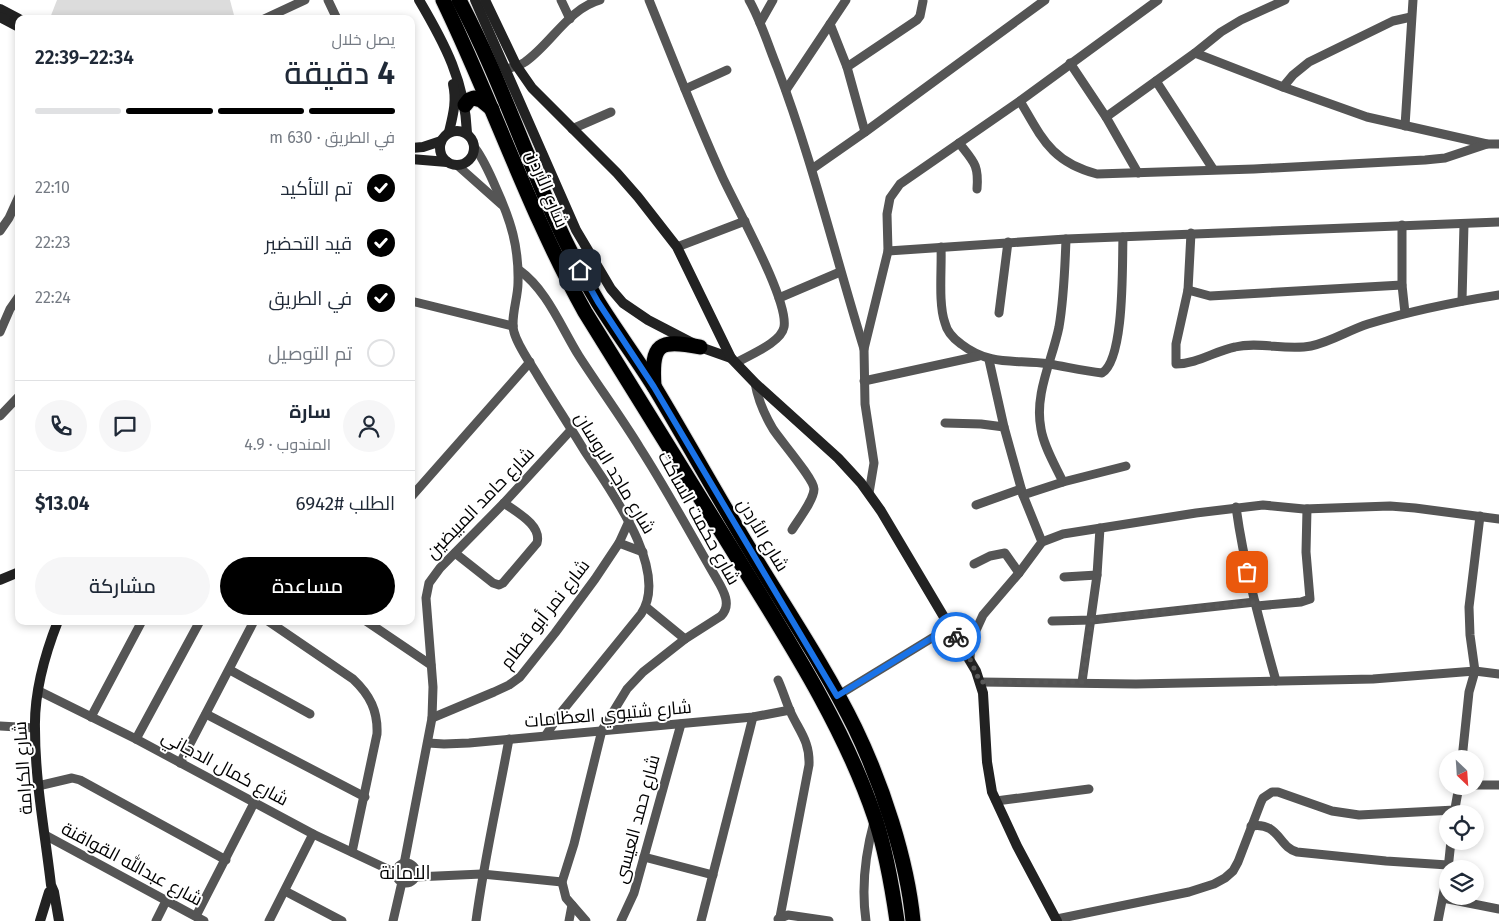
<!DOCTYPE html>
<html lang="ar">
<head>
<meta charset="utf-8">
<style>
  body { margin:0; font-family:"Fira Sans",Cairo,sans-serif; background:#f6f6f7; color:#1f2937; direction:rtl; height:100vh; display:flex; flex-direction:column; font-size:19px; white-space:nowrap }
  * { box-sizing:border-box; margin:0 }
  p { font-size:16px; color:#747a83 }
  .icon { flex:none; width:28px; height:28px; fill:none; stroke:currentColor; stroke-width:2; stroke-linecap:round; stroke-linejoin:round }
  .map { position:relative; flex:1; overflow:hidden; direction:ltr }
  .drawer { position:absolute; left:15px; top:15px; width:400px; height:610px; display:flex; flex-direction:column; background:#fff; border-radius:10px; box-shadow:0 2px 8px #0003; direction:rtl }
  .drawer>* { flex:none }
  .needle { width:32px; rotate:155deg }
  .controls { position:absolute; left:1439px; top:750px; display:grid; gap:10px }
  .controls a { display:grid; place-items:center; width:45px; height:45px; border-radius:50%; background:#fff; box-shadow:0 2px 8px #0003; font-size:25px }
  .pin { position:absolute; display:grid; place-items:center; width:42px; height:42px; color:#fff; margin:-21px; border-radius:10px; box-shadow:0 2px 8px #0006 }
  .courier { position:absolute; display:grid; place-items:center; width:50px; height:50px; margin:-25px; border:4px solid #1a73e8; border-radius:50%; background:#fff; color:#222; box-shadow:0 1px 6px #0007 }
  .summary em { font-style:normal; font-weight:600 }
  .summary div { display:flex; flex-direction:column-reverse }
  .summary { display:flex; align-items:center; justify-content:space-between; height:85px; padding:0 20px }
  h1 { font-size:32px; font-weight:600; line-height:38px }
  .bar { display:grid; grid-template-columns:repeat(4,1fr); gap:8px 5px; align-content:center; height:60px; padding:0 20px }
  .bar i { height:6px; border-radius:4px; background:#e0e1e3 }
  .bar .selected { background:#000 }
  .bar p { grid-column:span 4 }
  .line { display:flex; align-items:center; gap:12px; padding:0 20px; border-top:1px solid #e0e1e3 }
  .line div { flex:1 }
  .round { display:grid; place-items:center; flex:none; width:52px; height:52px; border-radius:26px; background:#f6f6f7 }
  ol { padding:0 20px; list-style:none }
  li { display:flex; align-items:center; gap:15px; height:55px }
  li p { margin-inline-start:auto }
  li .icon { padding:5px; border-radius:50%; background:#000; color:#fff; stroke-width:4 }
  li:last-child { color:#747a83 }
  li i { width:28px; height:28px; border:2px solid #e0e1e3; border-radius:50% }
  .cta { display:flex; gap:10px; margin-top:auto; padding:10px 20px }
  .cta a { flex:1; height:58px; border-radius:30px; background:#000; color:#fff; font-size:20px; font-weight:600; line-height:58px; text-align:center }
  .cta a+a { background:#f6f6f7; color:#1f2937 }
  .map>svg:first-child { display:block }
</style>
</head>
<body>
<div class="map">
<svg width="1499" height="921" viewBox="0 0 1499 921">
  <rect width="100%" height="100%" fill="#fff"/>
  <!-- green -->
  <path fill="#dcdcdc" d="M57,0H230L235,19H51L50,18Z"/>
  <g fill="none" stroke-linecap="round" stroke-linejoin="round">
    <defs>
      <g id="highway">
        <path d="M443,0C493,103 529,212 585,312C634,390 683,469 732,549C784,634 843,723 875,818C886,851 892,886 897,921"/>
        <path d="M459,0C511,98 540,206 598,302C616,331 637,359 655,388C690,446 722,505 758,563C791,617 827,671 855,728C882,784 907,859 913,921"/>
        <path d="M465,105L469,100L474,98L481,100L492,109"/>
        <path d="M654,386C651,343 659,339 700,347"/>
      </g>
    </defs>
    <!-- highway casing -->
    <use href="#highway" stroke="#dbdbdb" stroke-width="17"/>
    <!-- street -->
    <g stroke="#555" stroke-width="9">
      <path d="M328,0L337,19"/>
      <path d="M561,0L570,19"/>
      <path d="M649,0C673,59 696,119 722,176C735,205 789,300 784,327C781,343 749,355 736,363"/>
      <path d="M749,0C761,21 768,45 777,67C812,159 835,255 864,349"/>
      <path d="M264,19L305,0"/>
      <path d="M760,23L773,0"/>
      <path d="M830,24L847,67L865,132"/>
      <path d="M1195,53L1283,87L1367,117L1487,144H1499"/>
      <path d="M1070,63L1106,117L1138,173"/>
      <path d="M847,67L917,20L920,16L923,1"/>
      <path d="M510,68C515,66 521,65 525,62C551,44 568,9 600,0"/>
      <path d="M1156,81L1213,169"/>
      <path d="M1283,87L1293,75L1309,62L1393,21L1411,17"/>
      <path d="M685,89L727,70"/>
      <path d="M786,90L846,0"/>
      <path d="M1020,101C1042,138 1051,162 1097,174L1254,169L1425,160L1445,158L1487,144"/>
      <path d="M1106,117L1195,53L1221,32L1241,20L1285,0"/>
      <path d="M1405,126L1413,0"/>
      <path d="M572,129L611,112"/>
      <path d="M959,143C974,162 979,165 977,189"/>
      <path d="M475,148C484,160 490,174 496,188C511,221 519,247 518,283C518,298 510,319 514,332C518,347 530,362 538,376C553,401 569,425 584,450C608,487 671,570 641,614L559,715L546,735"/>
      <path d="M457,165L502,205"/>
      <path d="M812,169L865,132L1045,0"/>
      <path d="M1402,225V285L1405,313"/>
      <path d="M0,231L9,218L19,196"/>
      <path d="M1191,233L1188,290L1176,344V364C1197,364 1215,351 1235,347C1259,341 1286,351 1311,346C1331,342 1349,330 1368,324C1411,311 1455,302 1499,295"/>
      <path d="M677,247L745,221"/>
      <path d="M941,247C942,268 938,304 945,323C947,332 954,339 961,344C991,367 1015,359 1049,364C1067,367 1084,371 1102,373C1125,359 1122,263 1123,237"/>
      <path d="M888,251L1066,239L1499,222"/>
      <path d="M519,270C547,290 561,327 579,356C599,387 621,417 640,448C667,490 690,533 715,576C722,588 733,604 721,616L685,639L643,672L627,689L602,730L574,844L562,882L566,898L586,921"/>
      <path d="M1188,290L1210,296L1402,285"/>
      <path d="M779,298L840,272"/>
      <path d="M411,301L513,326"/>
      <path d="M1462,301L1464,224"/>
      <path d="M999,313L1008,242"/>
      <path d="M0,332L10,309L19,296"/>
      <path d="M989,360L1004,427L1023,495L1042,542"/>
      <path d="M864,381L979,356"/>
      <path d="M755,383C758,400 764,414 773,429C780,440 814,479 814,489C814,500 798,520 792,530"/>
      <path d="M0,416L19,396"/>
      <path d="M945,423L981,424L1004,427"/>
      <path d="M1063,482C1055,465 1044,447 1041,429C1034,394 1052,361 1059,327C1064,298 1065,268 1066,239"/>
      <path d="M869,493L874,463L865,404L864,349L888,251L887,214L890,198L900,184L1020,101L1158,0"/>
      <path d="M1023,495L1063,482L1126,466"/>
      <path d="M411,497L530,362"/>
      <path d="M976,505L1021,489"/>
      <path d="M1236,507C1244,566 1260,623 1276,681"/>
      <path d="M619,543L643,552"/>
      <path d="M455,553L493,583L499,585L503,583L537,543C542,525 516,512 504,503"/>
      <path d="M974,564L990,556L1005,553L1019,573"/>
      <path d="M1064,577L1097,575"/>
      <path d="M1257,606L1301,602L1310,599L1306,552L1307,509"/>
      <path d="M646,607L685,639"/>
      <path d="M268,621L353,679C370,695 378,711 377,734L352,852"/>
      <path d="M366,621L431,665"/>
      <path d="M1052,621L1092,620L1255,602"/>
      <path d="M970,659L971,641L983,615L1019,573L1042,542L1063,534L1196,513L1263,505L1304,509L1390,506L1415,508L1499,519"/>
      <path d="M230,670L310,714"/>
      <path d="M778,680C783,691 786,702 791,713C800,732 810,742 809,765L780,917"/>
      <path d="M980,682L1136,684L1373,679L1475,671L1499,674"/>
      <path d="M1082,682L1097,575L1100,528"/>
      <path d="M39,691L136,739L313,834L396,873"/>
      <path d="M837,696L950,627"/>
      <path d="M206,714L365,797"/>
      <path d="M91,717L142,621"/>
      <path d="M432,718L494,692L509,685L520,677L555,633L595,579L619,543L629,521"/>
      <path d="M0,726L35,728"/>
      <path d="M136,739L200,621"/>
      <path d="M428,743L444,744L469,743L753,717L790,710"/>
      <path d="M1462,759L1469,692L1475,671L1470,635L1469,607L1480,516"/>
      <path d="M180,763L254,621"/>
      <path d="M1475,785H1499"/>
      <path d="M38,786L72,778L80,780L226,860"/>
      <path d="M996,801L1089,789"/>
      <path d="M1454,814L1459,786"/>
      <path d="M1251,826C1279,821 1279,848 1297,852L1386,861L1448,865"/>
      <path d="M45,835L204,921"/>
      <path d="M644,857L713,875"/>
      <circle cx="406" cy="873" r="10"/>
      <path d="M404,864L432,718L433,687L426,598L429,583L440,568L504,503L571,430"/>
      <path d="M1448,869L1451,841"/>
      <path d="M415,877L482,874L562,882"/>
      <path d="M285,891L342,921"/>
      <path d="M1443,898L1499,909"/>
      <path d="M196,916L254,803"/>
      <path d="M778,919L788,915L829,921"/>
      <path d="M1057,919L1189,892L1214,884L1225,878L1233,871L1238,862L1261,802L1263,798L1272,792H1278L1332,811L1359,815L1455,810"/>
      <path d="M156,921L166,901"/>
      <path d="M269,921L313,834"/>
      <path d="M393,921L402,882"/>
      <path d="M476,921C484,860 498,800 509,739"/>
      <path d="M569,921L572,905"/>
      <path d="M621,921L634,893L681,724"/>
      <path d="M701,921L753,717"/>
      <path d="M866,921C861,886 865,855 874,822"/>
      <path d="M1438,921L1448,870"/>
    </g>
    <!-- secondary -->
    <g stroke="#222" stroke-width="10">
      <path d="M419,0C445,44 465,82 467,133"/>
      <path d="M475,0L576,230L611,289L623,303L648,320L700,347L731,358L755,383L838,458L861,483L881,511L976,671L983,693L987,762L992,792L1017,846L1057,921"/>
      <path d="M485,0L516,65L532,88L617,173L638,197L677,247L731,358"/>
      <path d="M0,9L19,19"/>
      <path d="M0,17L19,27"/>
      <circle cx="457" cy="148" r="17"/>
      <path d="M449,132C453,115 457,101 453,84"/>
      <path d="M411,148L423,147L441,141"/>
      <path d="M411,159L447,162"/>
      <path d="M0,580L19,572"/>
      <path d="M58,621C45,654 34,693 35,729C35,781 45,833 51,885L54,892L59,921"/>
      <path d="M40,921L49,892"/>
    </g>
    <!-- highway -->
    <use href="#highway" stroke="#000" stroke-width="15"/>
  </g>
  <g fill="none" stroke-linecap="round" stroke-linejoin="round">
    <!-- done -->
    <path stroke="#595959" stroke-width="5" stroke-dasharray="0 9" d="M956,637L970,659L980,682H1082L1092,620L1156,612L1255,602L1247,572"/>
    <!-- route -->
    <path stroke="#1a73e8" stroke-width="6" d="M580,270L598,302L654,387L837,696L950,627L956,637"/>
  </g>
  <g text-anchor="middle" stroke-width="4" stroke-linejoin="round" paint-order="stroke">
    <!-- street labels -->
    <g font-size="18" fill="#000" stroke="#fff">
      <text transform="translate(547 189) rotate(67)" y="6">شارع الأردن</text>
      <text transform="translate(615 473) rotate(59)" y="6">شارع ماجد الروسان</text>
      <text transform="translate(480 503) rotate(-46)" y="6">شارع حامد المبيضين</text>
      <text transform="translate(699 518) rotate(61)" y="6">شارع حكمت الساكت</text>
      <text transform="translate(763 535) rotate(59)" y="6">شارع الأردن</text>
      <text transform="translate(545 614) rotate(-52)" y="6">شارع نمر أبو قطام</text>
      <text transform="translate(608 714) rotate(-5)" y="6">شارع شتيوي العظامات</text>
      <text transform="translate(23 768) rotate(-94)" y="6">شارع الكرامة</text>
      <text transform="translate(225 768) rotate(28)" y="6">شارع كمال الدجاني</text>
      <text transform="translate(637 819) rotate(-75)" y="6">شارع حمد العيسى</text>
      <text transform="translate(132 864) rotate(28)" y="6">شارع عبدالله القواقنة</text>
    </g>
    <!-- neighbourhood labels -->
    <g font-size="19" fill="#000" stroke="#fff">
      <text x="405" y="879">الامانة</text>
    </g>
  </g>
</svg>
<div class="controls">
<a><svg class="needle" viewBox="-14 -14 28 28"><path d="M0-13l5 13h-10z" fill="#e53935"/><path d="M0 13l5-13h-10z" fill="#747a83"/></svg></a>
<a><svg class="icon" aria-label="locate" viewBox="0 0 24 24"><circle cx="12" cy="12" r="6"/><path d="M12 2v4M12 18v4M2 12h4M18 12h4"/></svg></a>
<a><svg class="icon" aria-label="layers" viewBox="0 0 24 24"><path d="M12 4l9 5-9 5-9-5zM3 14l9 5 9-5"/></svg></a>
</div>
<div class="pin" style="left:1247px;top:572px;background:#ea580c"><svg class="icon" aria-label="bag" viewBox="0 0 24 24"><path d="M5 8h14l-1 12H6zM9 8a3 3 0 0 1 6 0"/></svg></div>
<div class="pin" style="left:580px;top:270px;background:#1f2937"><svg class="icon" aria-label="home" viewBox="0 0 24 24"><path d="M3 11l9-7 9 7M6 9v11h12V9"/></svg></div>
<div class="courier" style="left:956px;top:637px"><svg class="icon" aria-label="bike" viewBox="0 0 24 24"><circle cx="6" cy="16" r="4"/><circle cx="18" cy="16" r="4"/><path d="M6 16l4-8h5l3 8M10 8l3 8H6M13 5h3"/></svg></div>
<section class="drawer">
<div class="summary"><div><h1>4 دقيقة</h1><p>يصل خلال</p></div><em>22:34–22:39</em></div>
<div class="bar"><i class="selected"></i><i class="selected"></i><i class="selected"></i><i></i><p>في الطريق · 630 m</p></div>
<ol>
<li><svg class="icon" aria-label="check" viewBox="0 0 24 24"><path d="M5 12l5 5 9-10"/></svg>تم التأكيد<p>22:10</p></li>
<li><svg class="icon" aria-label="check" viewBox="0 0 24 24"><path d="M5 12l5 5 9-10"/></svg>قيد التحضير<p>22:23</p></li>
<li><svg class="icon" aria-label="check" viewBox="0 0 24 24"><path d="M5 12l5 5 9-10"/></svg>في الطريق<p>22:24</p></li>
<li><i></i>تم التوصيل</li>
</ol>
<div class="line" style="height:90px"><a class="round"><svg class="icon" aria-label="person" viewBox="0 0 24 24"><circle cx="12" cy="8" r="4"/><path d="M4 21q1-7 8-7t8 7"/></svg></a><div><b>سارة</b><p>المندوب · 4.9</p></div><a class="round"><svg class="icon" aria-label="chat" viewBox="0 0 24 24"><path d="M4 5h16v11H9l-5 4z"/></svg></a><a class="round"><svg class="icon" aria-label="phone" viewBox="0 0 24 24"><path d="M5 4h4l2 5-3 2q2 4 5 5l2-3 5 2v4C11 20 4 13 5 4z"/></svg></a></div>
<div class="line" style="height:65px"><div>الطلب #6942</div><b>$13.04</b></div>
<div class="cta"><a>مساعدة</a><a>مشاركة</a></div>
</section>
</div>
</body>
</html>
